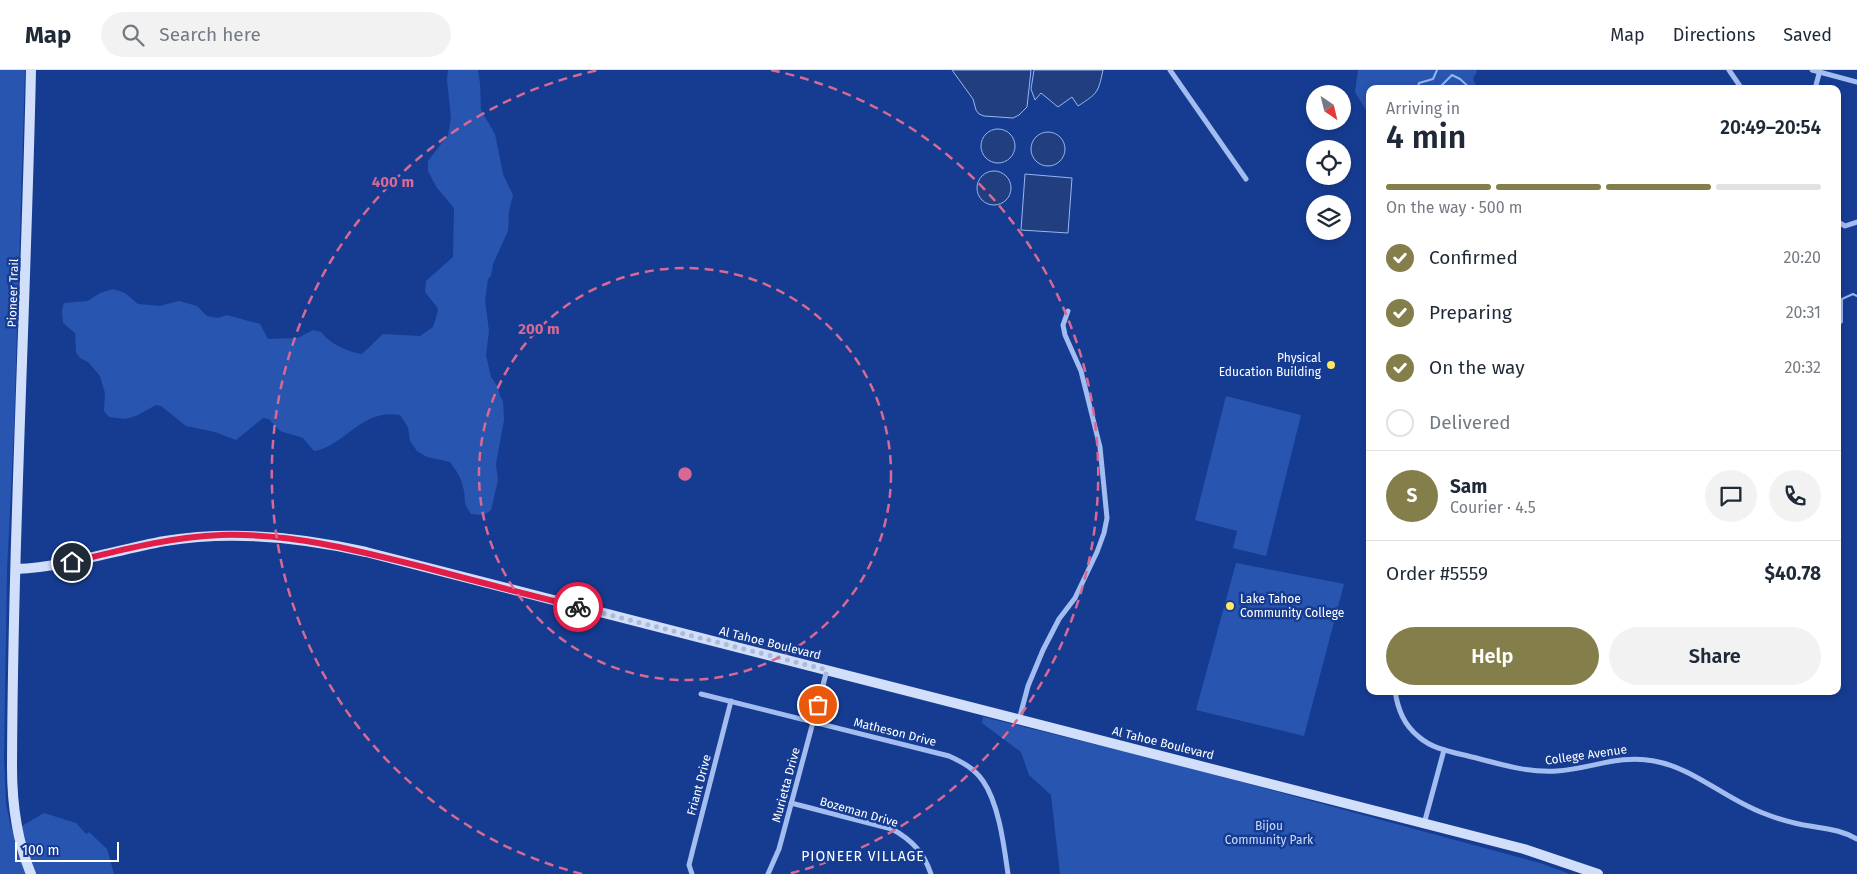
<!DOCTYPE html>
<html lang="en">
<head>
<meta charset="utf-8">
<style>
  body { margin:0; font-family:"Fira Sans",sans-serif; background:#f2f2f3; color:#1f2937; height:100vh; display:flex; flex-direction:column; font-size:19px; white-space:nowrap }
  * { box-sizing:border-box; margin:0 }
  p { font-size:16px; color:#747a83 }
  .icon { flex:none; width:28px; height:28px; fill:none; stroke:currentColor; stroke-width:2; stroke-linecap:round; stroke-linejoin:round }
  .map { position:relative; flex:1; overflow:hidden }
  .side { position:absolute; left:1366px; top:15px; width:475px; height:610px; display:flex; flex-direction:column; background:#fff; border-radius:10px; box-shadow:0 2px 8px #0003 }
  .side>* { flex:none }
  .needle { width:32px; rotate:145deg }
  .controls { position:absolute; left:1306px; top:15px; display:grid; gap:10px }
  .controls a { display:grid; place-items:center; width:45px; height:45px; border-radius:50%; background:#fff; box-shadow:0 2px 8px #0003; font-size:25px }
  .scale { position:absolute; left:15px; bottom:12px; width:104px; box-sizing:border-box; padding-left:5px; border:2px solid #fff; border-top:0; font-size:14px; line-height:18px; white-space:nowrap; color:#fff; -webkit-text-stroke:4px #163c92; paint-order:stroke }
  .pin { position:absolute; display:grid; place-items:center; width:42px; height:42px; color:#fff; margin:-21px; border:2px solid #fff; border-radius:50%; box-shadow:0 1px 5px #0007 }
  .courier { position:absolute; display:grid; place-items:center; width:50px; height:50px; margin:-25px; border:4px solid #e11d48; border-radius:50%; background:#fff; color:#222; box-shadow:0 1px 6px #0007 }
  .summary em { font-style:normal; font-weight:600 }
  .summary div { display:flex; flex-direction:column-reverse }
  .summary { display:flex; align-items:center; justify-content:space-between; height:85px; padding:0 20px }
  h1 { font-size:32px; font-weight:600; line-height:38px }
  .bar { display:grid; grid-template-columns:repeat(4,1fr); gap:8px 5px; align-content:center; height:60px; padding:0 20px }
  .bar i { height:6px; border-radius:4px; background:#e0e1e3 }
  .bar .on { background:#847e4b }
  .bar p { grid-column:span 4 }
  .line { display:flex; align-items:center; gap:12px; padding:0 20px; border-top:1px solid #e0e1e3 }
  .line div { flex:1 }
  .round { display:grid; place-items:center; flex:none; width:52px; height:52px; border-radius:26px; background:#f2f2f3 }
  ol { padding:0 20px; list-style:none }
  li { display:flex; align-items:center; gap:15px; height:55px }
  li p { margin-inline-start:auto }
  li .icon { padding:5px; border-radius:50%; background:#847e4b; color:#fff; stroke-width:4 }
  li:last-child { color:#747a83 }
  li i { width:28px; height:28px; border:2px solid #e0e1e3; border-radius:50% }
  .button { display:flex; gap:10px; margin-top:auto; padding:10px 20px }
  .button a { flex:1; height:58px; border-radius:30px; background:#847e4b; color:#fff; font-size:20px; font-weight:600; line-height:58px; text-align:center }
  .button a+a { background:#f2f2f3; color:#1f2937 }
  header { display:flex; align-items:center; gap:30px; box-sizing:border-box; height:70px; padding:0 25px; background:#fff; border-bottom:1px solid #e0e1e3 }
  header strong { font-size:24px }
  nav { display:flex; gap:28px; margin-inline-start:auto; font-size:18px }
  .search { width:350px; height:45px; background:#f2f2f3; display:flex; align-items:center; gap:12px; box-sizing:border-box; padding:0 18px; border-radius:28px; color:#747a83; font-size:19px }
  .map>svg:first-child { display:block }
</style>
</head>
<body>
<header>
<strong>Map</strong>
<div class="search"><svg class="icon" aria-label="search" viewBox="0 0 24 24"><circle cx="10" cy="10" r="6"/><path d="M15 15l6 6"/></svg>Search here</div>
<nav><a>Map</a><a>Directions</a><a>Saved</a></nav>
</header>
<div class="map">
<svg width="1857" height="804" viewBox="0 0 1857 804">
  <rect width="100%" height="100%" fill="#163c92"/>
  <!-- green -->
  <g fill="#2855b0">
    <path d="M0,0H25L14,358L7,501L4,688L6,733L11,758L20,760L22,756L44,743L76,753L86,764L89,762L107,779L114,804H0Z"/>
    <path d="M448,0H478L480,14L481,40L495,64L503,104L513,125L509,141L508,161L493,194L491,206L488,209L485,230L489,261L486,285L491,307L498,317L500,326L503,331L504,350L496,394L498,410L491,440L484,445L471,444C461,430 467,431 463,417C461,407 456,400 450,392L427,387L417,381L410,371L408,357L400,345C361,338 345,376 314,381L303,368L280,361L269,349L263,348L236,370L215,362L186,356L161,336L156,335L136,346L125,349L109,347L104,341L105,323L100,306L88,292L80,288L76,282L75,263L63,253L62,240L64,233L88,231L100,223L113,219L125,223L138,234L160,236L179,231L197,236L207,246L218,248L227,245L260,254L268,269L298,268L313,260L321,262C330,274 348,282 362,284L383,264L420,266L433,257L438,241L437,237L425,222L426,211L453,187L454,138L437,118L428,101V91L448,65L451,48L447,10Z"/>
    <path d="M1358,0H1476L1477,2L1473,8L1477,19H1370V47L1355,22Z"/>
    <path d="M1226,326L1301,345L1266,486L1233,478L1237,461L1195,450Z"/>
    <path d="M1236,493L1344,514L1304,666L1196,640Z"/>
    <path d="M983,647L1171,693L1540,793L1570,804H1060L1051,725L1029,705L1021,682L982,653Z"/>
  </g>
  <!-- water -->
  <g fill="#213e7e" stroke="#96b6f3">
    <path d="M952,0H1031L1027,37L1019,45L1013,48L984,46L979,44L976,40L973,29Z"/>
    <path d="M1034,0H1103C1098,23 1098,23 1078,36L1072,27L1058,37L1041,23L1035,30L1031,19Z"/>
    <circle cx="998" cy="76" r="17"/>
    <circle cx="1048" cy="79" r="17"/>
    <circle cx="994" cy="118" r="17"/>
    <path d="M1025,104L1072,108L1068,163L1021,160Z"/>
  </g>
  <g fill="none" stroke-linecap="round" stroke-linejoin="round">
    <!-- stream -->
    <g stroke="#96b6f3" stroke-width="2">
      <path d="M1417,19L1419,13L1433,9L1437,0"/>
      <path d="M1440,19L1441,16L1452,5L1460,9L1471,19"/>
      <path d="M1838,255L1842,252V229L1853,224L1857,226"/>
    </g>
    <!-- minor -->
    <g stroke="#a4bdf0" stroke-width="5">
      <path d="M1170,0L1246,109"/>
      <path d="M1729,0L1742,19"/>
      <path d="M1812,0L1857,12"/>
      <path d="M1815,19L1820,0"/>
      <path d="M1838,152L1845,156L1857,152"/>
      <path d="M1395,621C1398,640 1404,655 1419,667C1434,680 1453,682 1472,687C1500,694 1528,703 1557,701C1590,699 1620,684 1654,691C1694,698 1725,729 1763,743C1778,749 1795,754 1810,756C1828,759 1841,760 1857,769"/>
      <path d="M701,624L949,686C962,692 974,698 983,711C999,734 1004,776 1008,804"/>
      <path d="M1019,650L1028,616L1043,580L1059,549L1075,528L1097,482L1104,463L1107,448L1100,377L1081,301L1065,265L1063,255L1068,241"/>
      <path d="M791,733L892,759C912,770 924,783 931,804"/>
      <path d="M1424,754L1444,680"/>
      <path d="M692,804L689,795L693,779L731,631"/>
      <path d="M768,804L779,779L827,600"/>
    </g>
    <!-- secondary -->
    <g stroke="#d2dffb" stroke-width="10">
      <path d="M16,499C67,497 115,480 165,471C233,460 300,467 366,482L1524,779L1598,804"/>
      <path d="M31,804C17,771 12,733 12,697C13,465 26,232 31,0"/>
    </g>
  </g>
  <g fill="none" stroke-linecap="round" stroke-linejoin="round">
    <!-- done -->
    <path stroke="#adbbd9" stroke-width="5" stroke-dasharray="0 9" d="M578,537L827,600L818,635"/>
    <!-- route -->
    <path stroke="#e11d48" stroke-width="6" d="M72,492C121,480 170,467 221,465C291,463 356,480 423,497C475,511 526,524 578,537"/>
  </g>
  <!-- distance rings -->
  <g fill="none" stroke="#d76994" stroke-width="2.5" stroke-dasharray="9 6">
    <circle cx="685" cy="404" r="206"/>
    <path d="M582 804A413 413 0 0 1 599 0M771 0A413 413 0 0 1 788 804"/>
  </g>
  <!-- markers -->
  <g fill="#ffe663" stroke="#163c92" stroke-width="2">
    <circle cx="1331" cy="295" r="5"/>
    <circle cx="1230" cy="536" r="5"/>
  </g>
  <g text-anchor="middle" stroke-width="5" stroke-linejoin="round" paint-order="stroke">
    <!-- street labels -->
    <g font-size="12" fill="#fff" stroke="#163c92">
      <text transform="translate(13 223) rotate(-88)" y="4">Pioneer Trail</text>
      <text transform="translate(770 573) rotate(14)" y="4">Al Tahoe Boulevard</text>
      <text transform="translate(895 662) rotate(14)" y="4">Matheson Drive</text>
      <text transform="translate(1163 673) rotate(14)" y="4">Al Tahoe Boulevard</text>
      <text transform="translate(1586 685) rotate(-8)" y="4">College Avenue</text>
      <text transform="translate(699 715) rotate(-75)" y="4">Friant Drive</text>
      <text transform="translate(786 715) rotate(-75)" y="4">Murietta Drive</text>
      <text transform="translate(859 742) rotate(16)" y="4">Bozeman Drive</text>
    </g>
    <!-- poi labels -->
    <g font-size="12" fill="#fff" stroke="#163c92" text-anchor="end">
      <text x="1321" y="292">Physical<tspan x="1321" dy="14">Education Building</tspan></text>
      <text x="1240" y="533" text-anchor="start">Lake Tahoe<tspan x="1240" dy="14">Community College</tspan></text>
    </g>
    <!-- park labels -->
    <g font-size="12" fill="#cbdbfc" stroke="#163c92">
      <text x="1269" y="760">Bijou<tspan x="1269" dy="14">Community Park</tspan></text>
    </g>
    <!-- neighbourhood labels -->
    <g font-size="14" letter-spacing="1" fill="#fff" stroke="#163c92">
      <text x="863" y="791">PIONEER VILLAGE</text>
    </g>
  </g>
  <circle cx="685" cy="404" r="8" fill="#d76994" stroke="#163c92" stroke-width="2.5"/>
  <g font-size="15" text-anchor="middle" font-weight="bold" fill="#d76994" stroke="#163c92" stroke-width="5" stroke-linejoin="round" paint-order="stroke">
    <text x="393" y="117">400 m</text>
    <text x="539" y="264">200 m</text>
  </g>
</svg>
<div class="controls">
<a><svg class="needle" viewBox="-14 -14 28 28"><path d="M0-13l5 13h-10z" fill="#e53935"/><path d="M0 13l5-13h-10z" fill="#747a83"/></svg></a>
<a><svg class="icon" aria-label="locate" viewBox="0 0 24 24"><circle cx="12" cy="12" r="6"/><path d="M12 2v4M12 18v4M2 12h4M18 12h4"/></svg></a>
<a><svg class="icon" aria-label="layers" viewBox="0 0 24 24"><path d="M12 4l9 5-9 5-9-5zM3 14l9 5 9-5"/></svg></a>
</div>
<div class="scale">100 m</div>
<div class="pin" style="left:818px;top:635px;background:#ea580c"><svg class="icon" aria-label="bag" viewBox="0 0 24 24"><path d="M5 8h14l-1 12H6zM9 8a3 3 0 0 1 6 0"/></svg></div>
<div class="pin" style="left:72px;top:492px;background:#1f2937"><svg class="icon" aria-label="home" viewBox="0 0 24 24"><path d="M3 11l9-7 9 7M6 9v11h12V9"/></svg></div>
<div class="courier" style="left:578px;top:537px"><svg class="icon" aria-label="bike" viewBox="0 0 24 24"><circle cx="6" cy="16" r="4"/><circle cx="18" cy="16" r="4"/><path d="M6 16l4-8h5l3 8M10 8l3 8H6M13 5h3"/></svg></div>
<section class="side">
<div class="summary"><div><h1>4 min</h1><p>Arriving in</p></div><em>20:49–20:54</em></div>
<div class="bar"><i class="on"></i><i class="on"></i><i class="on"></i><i></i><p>On the way · 500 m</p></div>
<ol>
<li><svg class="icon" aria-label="check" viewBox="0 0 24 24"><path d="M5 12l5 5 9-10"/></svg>Confirmed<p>20:20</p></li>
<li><svg class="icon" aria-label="check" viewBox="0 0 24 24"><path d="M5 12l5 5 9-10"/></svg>Preparing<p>20:31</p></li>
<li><svg class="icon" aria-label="check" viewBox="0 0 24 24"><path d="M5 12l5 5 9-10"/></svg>On the way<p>20:32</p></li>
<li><i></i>Delivered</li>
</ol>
<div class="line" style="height:90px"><b class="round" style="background:#847e4b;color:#fff">S</b><div><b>Sam</b><p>Courier · 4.5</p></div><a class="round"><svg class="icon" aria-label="chat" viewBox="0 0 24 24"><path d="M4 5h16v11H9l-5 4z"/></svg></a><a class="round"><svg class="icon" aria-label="phone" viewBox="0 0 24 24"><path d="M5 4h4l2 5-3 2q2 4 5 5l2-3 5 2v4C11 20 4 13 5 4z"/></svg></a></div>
<div class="line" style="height:65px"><div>Order #5559</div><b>$40.78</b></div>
<div class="button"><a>Help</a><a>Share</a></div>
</section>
</div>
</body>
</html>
